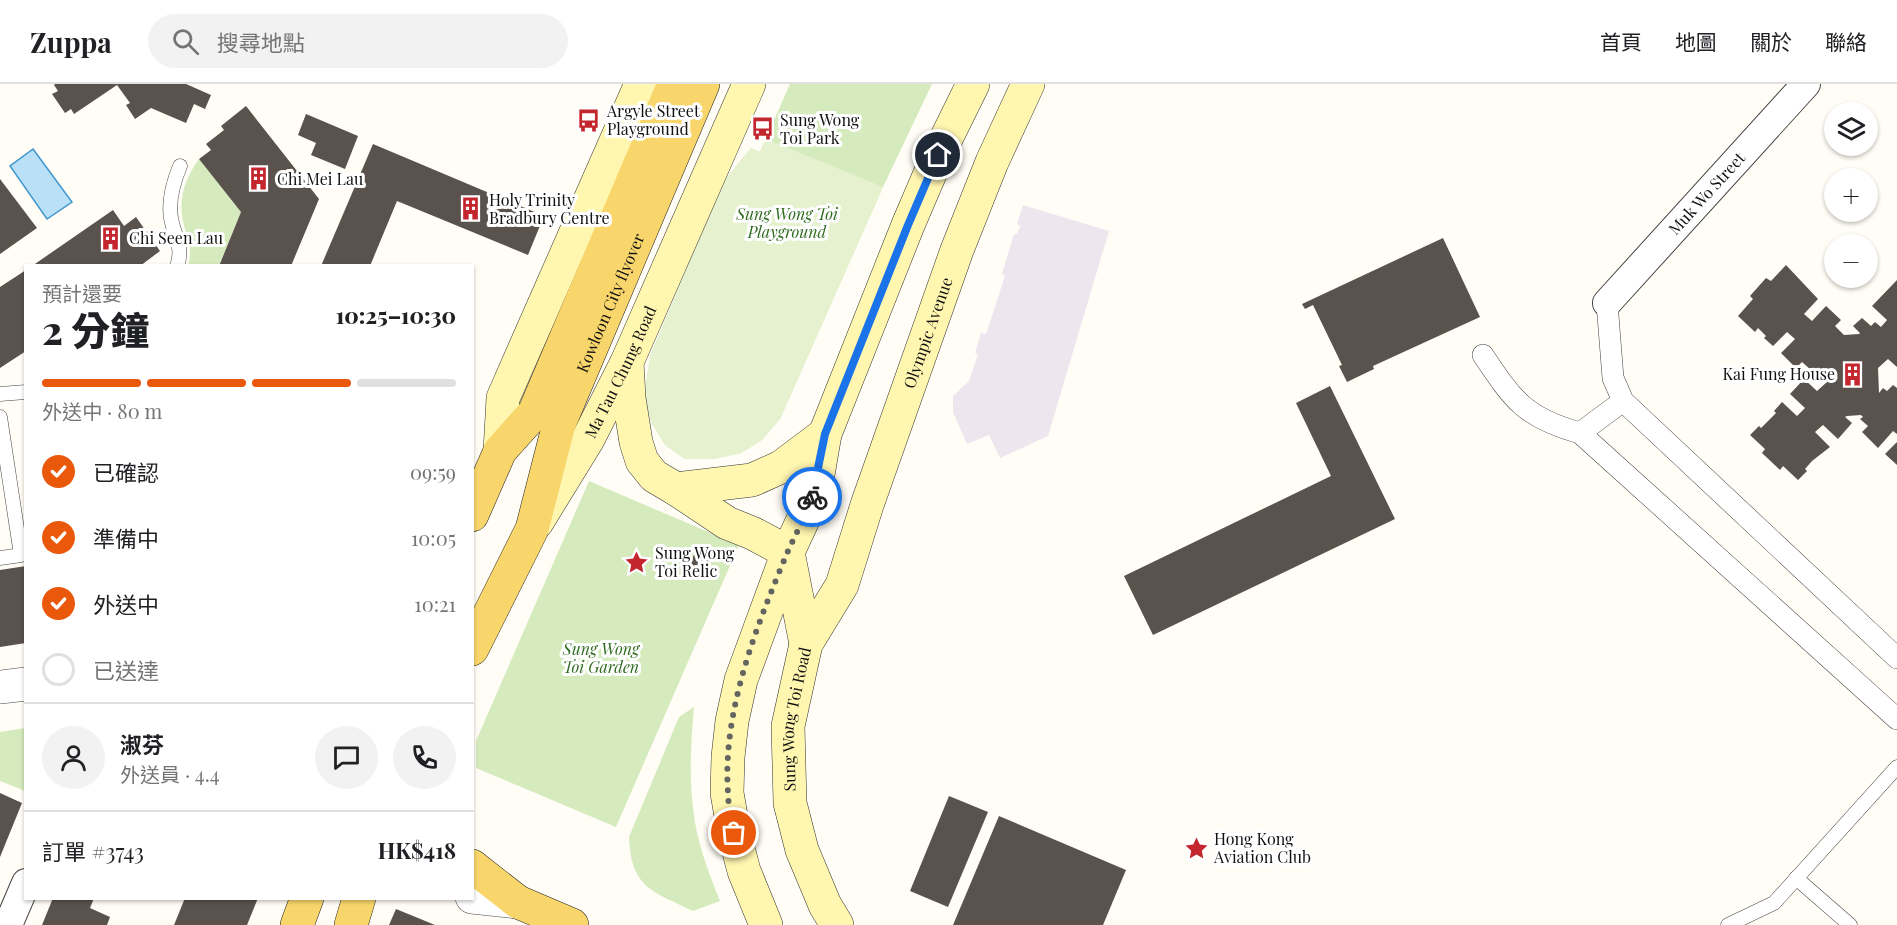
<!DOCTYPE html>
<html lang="zh-TW">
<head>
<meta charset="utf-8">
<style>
  body { margin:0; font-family:"Playfair Display","Noto Sans TC",serif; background:#f2f2f2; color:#202124; height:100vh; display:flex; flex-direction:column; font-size:22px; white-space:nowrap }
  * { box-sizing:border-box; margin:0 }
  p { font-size:20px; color:#757577 }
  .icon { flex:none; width:33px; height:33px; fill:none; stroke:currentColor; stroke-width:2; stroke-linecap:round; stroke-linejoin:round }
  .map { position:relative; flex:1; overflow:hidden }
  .panel { position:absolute; left:24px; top:180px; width:450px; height:636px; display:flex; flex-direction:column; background:#fff; border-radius:0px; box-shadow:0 2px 4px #0004 }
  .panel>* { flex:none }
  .buttons { position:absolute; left:1824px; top:18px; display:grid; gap:12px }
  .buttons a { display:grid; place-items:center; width:54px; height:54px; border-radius:50%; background:#fff; box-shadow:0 2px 4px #0004; font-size:30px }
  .pin { position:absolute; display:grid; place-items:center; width:51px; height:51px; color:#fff; margin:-26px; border:3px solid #fff; border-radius:50%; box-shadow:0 2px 6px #0007 }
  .courier { position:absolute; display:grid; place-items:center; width:60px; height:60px; margin:-30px; border:4px solid #1a73e8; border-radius:50%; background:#fff; color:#222; box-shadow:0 2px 8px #0007 }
  .summary em { font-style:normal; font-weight:800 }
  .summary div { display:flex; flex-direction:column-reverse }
  .summary { display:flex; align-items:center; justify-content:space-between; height:102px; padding:0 18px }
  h1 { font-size:39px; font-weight:800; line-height:45px }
  .bar { display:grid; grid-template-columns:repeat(4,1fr); gap:9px 6px; align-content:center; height:72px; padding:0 18px }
  .bar i { height:8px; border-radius:4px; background:#e0e0e0 }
  .bar .current { background:#ea580c }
  .bar p { grid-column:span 4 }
  .line { display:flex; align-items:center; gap:15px; padding:0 18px; border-top:2px solid #e0e0e0 }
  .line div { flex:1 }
  .round { display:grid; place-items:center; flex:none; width:63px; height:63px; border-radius:32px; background:#f2f2f2 }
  ol { padding:0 18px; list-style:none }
  li { display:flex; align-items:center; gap:18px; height:66px }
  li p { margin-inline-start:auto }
  li .icon { padding:6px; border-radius:50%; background:#ea580c; color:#fff; stroke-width:4 }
  li:last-child { color:#757577 }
  li i { width:33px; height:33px; border:3px solid #e0e0e0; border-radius:50% }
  header { display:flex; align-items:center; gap:36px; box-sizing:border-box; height:84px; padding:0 30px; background:#fff; border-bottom:2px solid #e0e0e0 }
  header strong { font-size:28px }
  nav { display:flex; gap:33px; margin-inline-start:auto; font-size:21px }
  .search { width:420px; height:54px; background:#f2f2f2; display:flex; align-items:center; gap:15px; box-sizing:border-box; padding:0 21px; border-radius:33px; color:#757577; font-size:22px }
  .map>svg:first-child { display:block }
</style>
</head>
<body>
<header>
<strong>Zuppa</strong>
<div class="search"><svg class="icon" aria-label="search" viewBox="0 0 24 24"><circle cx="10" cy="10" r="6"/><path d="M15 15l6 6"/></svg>搜尋地點</div>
<nav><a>首頁</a><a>地圖</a><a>關於</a><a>聯絡</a></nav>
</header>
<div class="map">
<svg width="1897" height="841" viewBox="0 0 1897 841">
  <rect width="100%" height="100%" fill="#fffdf5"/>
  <!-- industrial -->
  <path fill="#eee6ef" d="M1023,121L1109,147L1048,352L1000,374L989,351L967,360L953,328V312L969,297L978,270L975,269L981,249L986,250L1005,192L1002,190L1014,150H1017L1020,142L1017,140Z"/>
  <!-- green -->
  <g fill="#d5ebbd">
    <path d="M790,0H932L883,103L780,335L762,356L741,369L714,375H685L665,361L651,338L650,272L724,97L751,64L760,68Z"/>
    <path d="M199,75L241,128L219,181L188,182C192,167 190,159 185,145C177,119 183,97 199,75Z"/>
    <path d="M589,397L739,461L616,743L476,684V657Z"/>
    <path d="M694,623C691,656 689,690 693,724C696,756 708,787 720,817L693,827C652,807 631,804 629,753L679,633Z"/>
    <path d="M25,644H26L25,707L0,697V648Z"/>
  </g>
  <!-- pitch -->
  <path fill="#e6f2cf" d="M766,55L883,103L780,335L762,356L741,369L714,375H685L665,361L651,338L644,310L650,272L724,97L751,64L760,68Z"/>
  <!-- water -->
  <path fill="#b9e0f7" stroke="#3f96cf" stroke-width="1.5" d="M33,65L72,118L47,135L10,82Z"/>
  <!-- building -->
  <g fill="#5a524d">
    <path d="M55,0H186L211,11L205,25L194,20L186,39L151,24L135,35L126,21L130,19L117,1L74,30L71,25L65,29L52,10L58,7L54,1Z"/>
    <path d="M246,22L319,115L291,182H219L241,128L199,75L211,66L206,60L224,46L221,42Z"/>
    <path d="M306,30L358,52L345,85L311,71L316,59L298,51Z"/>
    <path d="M373,60L544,132L528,171L397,117L370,182H321Z"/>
    <path d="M0,95L37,144L0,170Z"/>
    <path d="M113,126L124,142L136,133L160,167L140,182H32Z"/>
    <path d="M1443,154L1480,233L1373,282L1374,285L1347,298L1339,282L1342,281L1313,221L1305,225L1302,220Z"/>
    <path d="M1786,181L1818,215L1804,230L1812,237L1826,222L1841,236L1835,242L1844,251L1859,250L1860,249L1853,242L1862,234L1871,242L1875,238L1881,243L1887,236L1872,222L1897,196V283L1888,275L1878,284L1879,309L1883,304L1887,307L1893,301L1897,304V350L1893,347L1878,364L1862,348L1868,342L1860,335L1863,333L1861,331L1847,332L1845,333L1852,339L1838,355L1823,341L1815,348L1830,363L1812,377L1805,385L1807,387L1798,396L1783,382L1780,386L1762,369L1765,365L1750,351L1759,342L1761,344L1776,329L1774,327L1782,318L1797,332L1805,324L1790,310L1804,295L1817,307L1827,298V285L1811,286L1802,278L1796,284L1781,269L1795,255L1787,248L1773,262L1764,254L1766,252L1758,244L1755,248L1738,232L1753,215L1750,212L1766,194L1771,197Z"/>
    <path d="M26,186V267L0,284V203Z"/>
    <path d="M1330,302L1395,435L1153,551L1124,492L1331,392L1296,319Z"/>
    <path d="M1897,358V381L1885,370Z"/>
    <path d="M695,469L710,475L705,488L689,481Z"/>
    <path d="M26,482V559L0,563V486Z"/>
    <path d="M0,709L22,719L0,773Z"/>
    <path d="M949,712L988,728L948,823L910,807Z"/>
    <path d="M999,732L1126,786L1103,841H953Z"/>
    <path d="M53,814H94L90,824L110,833L107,841H42Z"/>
    <path d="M185,814H258L247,841H174Z"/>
    <path d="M396,825L418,834L435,841H389Z"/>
  </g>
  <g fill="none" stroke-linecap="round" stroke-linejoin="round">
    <defs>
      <g id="service">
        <path d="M177,182C184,163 174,152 171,134C168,116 173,99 180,82"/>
        <path d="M0,310L26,308"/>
        <path d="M0,333L21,471L0,474"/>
        <path d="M1796,794L1850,841"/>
        <path d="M1728,841L1774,819L1897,683"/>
      </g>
      <g id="pedestrian">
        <path d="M1607,219L1613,294L1623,317L1897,574"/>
        <path d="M1483,271C1513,316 1525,334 1580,349L1897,635"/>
        <path d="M1580,349L1623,317"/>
      </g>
      <g id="minor">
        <path id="s1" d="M1607,219L1806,0"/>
        <path d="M8,841L26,799"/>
      </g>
      <g id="tertiary">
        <path d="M0,603L26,600"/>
        <path d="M472,813L518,818"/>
      </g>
      <g id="secondary">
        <path d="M627,278L629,314L636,358L642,377L654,392L676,405L727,439L752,449L788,468"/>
        <path d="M500,367L503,314L641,0"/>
        <path d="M676,405L752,396L781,383L825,350"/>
        <path id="s2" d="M537,438L588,355L627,278L749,0"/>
        <path d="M788,468L806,560"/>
        <path d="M766,841L744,787L734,749L727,709L728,673L732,637L741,596L788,468L808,425L816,402L825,350L908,141L938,71L973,0"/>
        <path id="s3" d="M837,841L825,821L802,766L790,719L788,642L806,560L842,501L867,421L957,166L992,78L1028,0"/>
      </g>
      <g id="primary">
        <path d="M472,431L500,367L534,329L674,0"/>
        <path id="s4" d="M472,565L532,445L559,340L703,0"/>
        <path d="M472,782L518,818L572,841"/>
        <path d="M297,841L307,814"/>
        <path d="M351,841L359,814"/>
      </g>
    </defs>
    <!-- service casing -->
    <use href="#service" stroke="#444" stroke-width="15"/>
    <!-- pedestrian casing -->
    <use href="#pedestrian" stroke="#444" stroke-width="22"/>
    <!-- minor casing -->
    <use href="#minor" stroke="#444" stroke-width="30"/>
    <!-- tertiary casing -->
    <use href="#tertiary" stroke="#444" stroke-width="34"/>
    <!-- secondary casing -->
    <use href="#secondary" stroke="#333" stroke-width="34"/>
    <!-- primary casing -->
    <use href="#primary" stroke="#222" stroke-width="34"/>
    <!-- service -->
    <use href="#service" stroke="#fff" stroke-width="14"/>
    <!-- pedestrian -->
    <use href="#pedestrian" stroke="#fff" stroke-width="21"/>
    <!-- minor -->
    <use href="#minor" stroke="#fff" stroke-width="28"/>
    <!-- tertiary -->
    <use href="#tertiary" stroke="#fff" stroke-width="33"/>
    <!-- secondary -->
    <use href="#secondary" stroke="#fff6b0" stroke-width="33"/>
    <!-- primary -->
    <use href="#primary" stroke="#f9d66b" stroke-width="33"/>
  </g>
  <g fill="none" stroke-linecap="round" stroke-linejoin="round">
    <!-- done -->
    <path stroke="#646461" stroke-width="6" stroke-dasharray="0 10.8" d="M734,749C732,736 728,722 728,709C722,627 757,541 788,467C796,449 806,432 812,413"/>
    <!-- route -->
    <path stroke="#1a73e8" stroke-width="8" d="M812,413L825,350L908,141L938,71"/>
  </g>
  <!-- icons -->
  <defs>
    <symbol id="bus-bare" viewBox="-9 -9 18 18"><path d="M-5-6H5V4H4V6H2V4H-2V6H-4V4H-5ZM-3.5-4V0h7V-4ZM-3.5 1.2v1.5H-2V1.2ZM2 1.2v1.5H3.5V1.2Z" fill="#c4262e" stroke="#fff" stroke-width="2.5" paint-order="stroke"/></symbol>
    <symbol id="building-bare" viewBox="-9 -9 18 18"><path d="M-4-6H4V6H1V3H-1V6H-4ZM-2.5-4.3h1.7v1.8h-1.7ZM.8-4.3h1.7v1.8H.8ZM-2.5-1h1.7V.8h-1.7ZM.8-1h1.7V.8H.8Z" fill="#c4262e" stroke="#fff" stroke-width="2.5" paint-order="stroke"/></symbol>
    <symbol id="sight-bare" viewBox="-9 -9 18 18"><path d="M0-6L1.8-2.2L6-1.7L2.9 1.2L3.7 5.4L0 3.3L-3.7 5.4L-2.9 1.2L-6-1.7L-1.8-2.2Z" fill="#c4262e" stroke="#fff" stroke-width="2.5" paint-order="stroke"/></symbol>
  </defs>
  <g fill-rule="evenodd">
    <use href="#bus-bare" x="572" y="20" width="33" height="33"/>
    <use href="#bus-bare" x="746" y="28" width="33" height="33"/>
    <use href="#building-bare" x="242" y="78" width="33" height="33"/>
    <use href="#building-bare" x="454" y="108" width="33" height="33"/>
    <use href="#building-bare" x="94" y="138" width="33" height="33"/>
    <use href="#building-bare" x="1836" y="274" width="33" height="33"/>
    <use href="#sight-bare" x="620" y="462" width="33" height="33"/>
    <use href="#sight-bare" x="1180" y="748" width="33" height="33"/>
  </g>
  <g text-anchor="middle" stroke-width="6" stroke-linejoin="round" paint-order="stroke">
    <!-- poi labels -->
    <g font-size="16" fill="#111" stroke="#fff" text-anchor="start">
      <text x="607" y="33">Argyle Street<tspan x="607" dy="18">Playground</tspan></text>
      <text x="780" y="42">Sung Wong<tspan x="780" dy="18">Toi Park</tspan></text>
      <text x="277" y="101">Chi Mei Lau</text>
      <text x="489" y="122">Holy Trinity<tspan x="489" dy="18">Bradbury Centre</tspan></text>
      <text x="129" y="160">Chi Seen Lau</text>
      <text x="1835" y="296" text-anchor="end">Kai Fung House</text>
      <text x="655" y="475">Sung Wong<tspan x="655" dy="18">Toi Relic</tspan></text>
      <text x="1214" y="761">Hong Kong<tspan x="1214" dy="18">Aviation Club</tspan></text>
    </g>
    <!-- street labels -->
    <g font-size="16" fill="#111" stroke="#fff">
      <text dy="6" stroke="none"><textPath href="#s1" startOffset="148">Muk Wo Street</textPath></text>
      <text dy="6" stroke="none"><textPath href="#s4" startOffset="374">Kowloon City flyover</textPath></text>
      <text dy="6" stroke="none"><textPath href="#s3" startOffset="628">Olympic Avenue</textPath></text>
      <text dy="6" stroke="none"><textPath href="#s2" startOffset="172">Ma Tau Chung Road</textPath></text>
      <text dy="6" stroke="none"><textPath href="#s3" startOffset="216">Sung Wong Toi Road</textPath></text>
    </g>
    <!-- park labels -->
    <g font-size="16" font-style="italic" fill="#2f6b1f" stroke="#fff">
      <text x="787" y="136">Sung Wong Toi<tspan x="787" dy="18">Playground</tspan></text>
      <text x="601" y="571">Sung Wong<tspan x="601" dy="18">Toi Garden</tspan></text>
    </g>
  </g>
</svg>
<div class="buttons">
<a><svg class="icon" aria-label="layers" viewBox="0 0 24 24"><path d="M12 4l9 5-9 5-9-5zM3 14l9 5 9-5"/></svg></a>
<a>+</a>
<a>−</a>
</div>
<div class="pin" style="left:734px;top:749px;background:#ea580c"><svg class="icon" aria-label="bag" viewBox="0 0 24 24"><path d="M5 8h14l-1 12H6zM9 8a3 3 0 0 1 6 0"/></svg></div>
<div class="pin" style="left:938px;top:71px;background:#1f2937"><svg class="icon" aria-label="home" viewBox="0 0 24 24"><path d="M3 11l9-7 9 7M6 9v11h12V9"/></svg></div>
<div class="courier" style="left:812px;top:413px"><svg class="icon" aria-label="bike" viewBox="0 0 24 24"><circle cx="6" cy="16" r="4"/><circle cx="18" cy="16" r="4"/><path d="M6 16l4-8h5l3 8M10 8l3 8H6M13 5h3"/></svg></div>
<section class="panel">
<div class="summary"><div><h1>2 分鐘</h1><p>預計還要</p></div><em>10:25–10:30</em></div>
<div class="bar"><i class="current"></i><i class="current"></i><i class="current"></i><i></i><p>外送中 · 80 m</p></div>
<ol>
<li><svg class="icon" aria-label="check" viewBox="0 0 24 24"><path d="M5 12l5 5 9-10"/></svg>已確認<p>09:59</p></li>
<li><svg class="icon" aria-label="check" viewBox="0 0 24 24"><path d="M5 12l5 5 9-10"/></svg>準備中<p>10:05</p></li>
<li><svg class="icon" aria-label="check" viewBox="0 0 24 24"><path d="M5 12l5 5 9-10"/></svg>外送中<p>10:21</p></li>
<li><i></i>已送達</li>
</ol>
<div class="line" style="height:108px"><a class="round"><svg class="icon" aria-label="person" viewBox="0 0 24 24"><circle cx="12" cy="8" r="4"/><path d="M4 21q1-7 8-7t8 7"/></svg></a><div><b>淑芬</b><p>外送員 · 4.4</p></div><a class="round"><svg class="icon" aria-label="chat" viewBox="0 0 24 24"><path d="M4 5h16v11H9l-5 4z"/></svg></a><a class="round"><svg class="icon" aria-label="phone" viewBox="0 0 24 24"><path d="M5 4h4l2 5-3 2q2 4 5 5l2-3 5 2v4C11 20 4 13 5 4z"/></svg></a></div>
<div class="line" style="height:78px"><div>訂單 #3743</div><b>HK$418</b></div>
</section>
</div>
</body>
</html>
